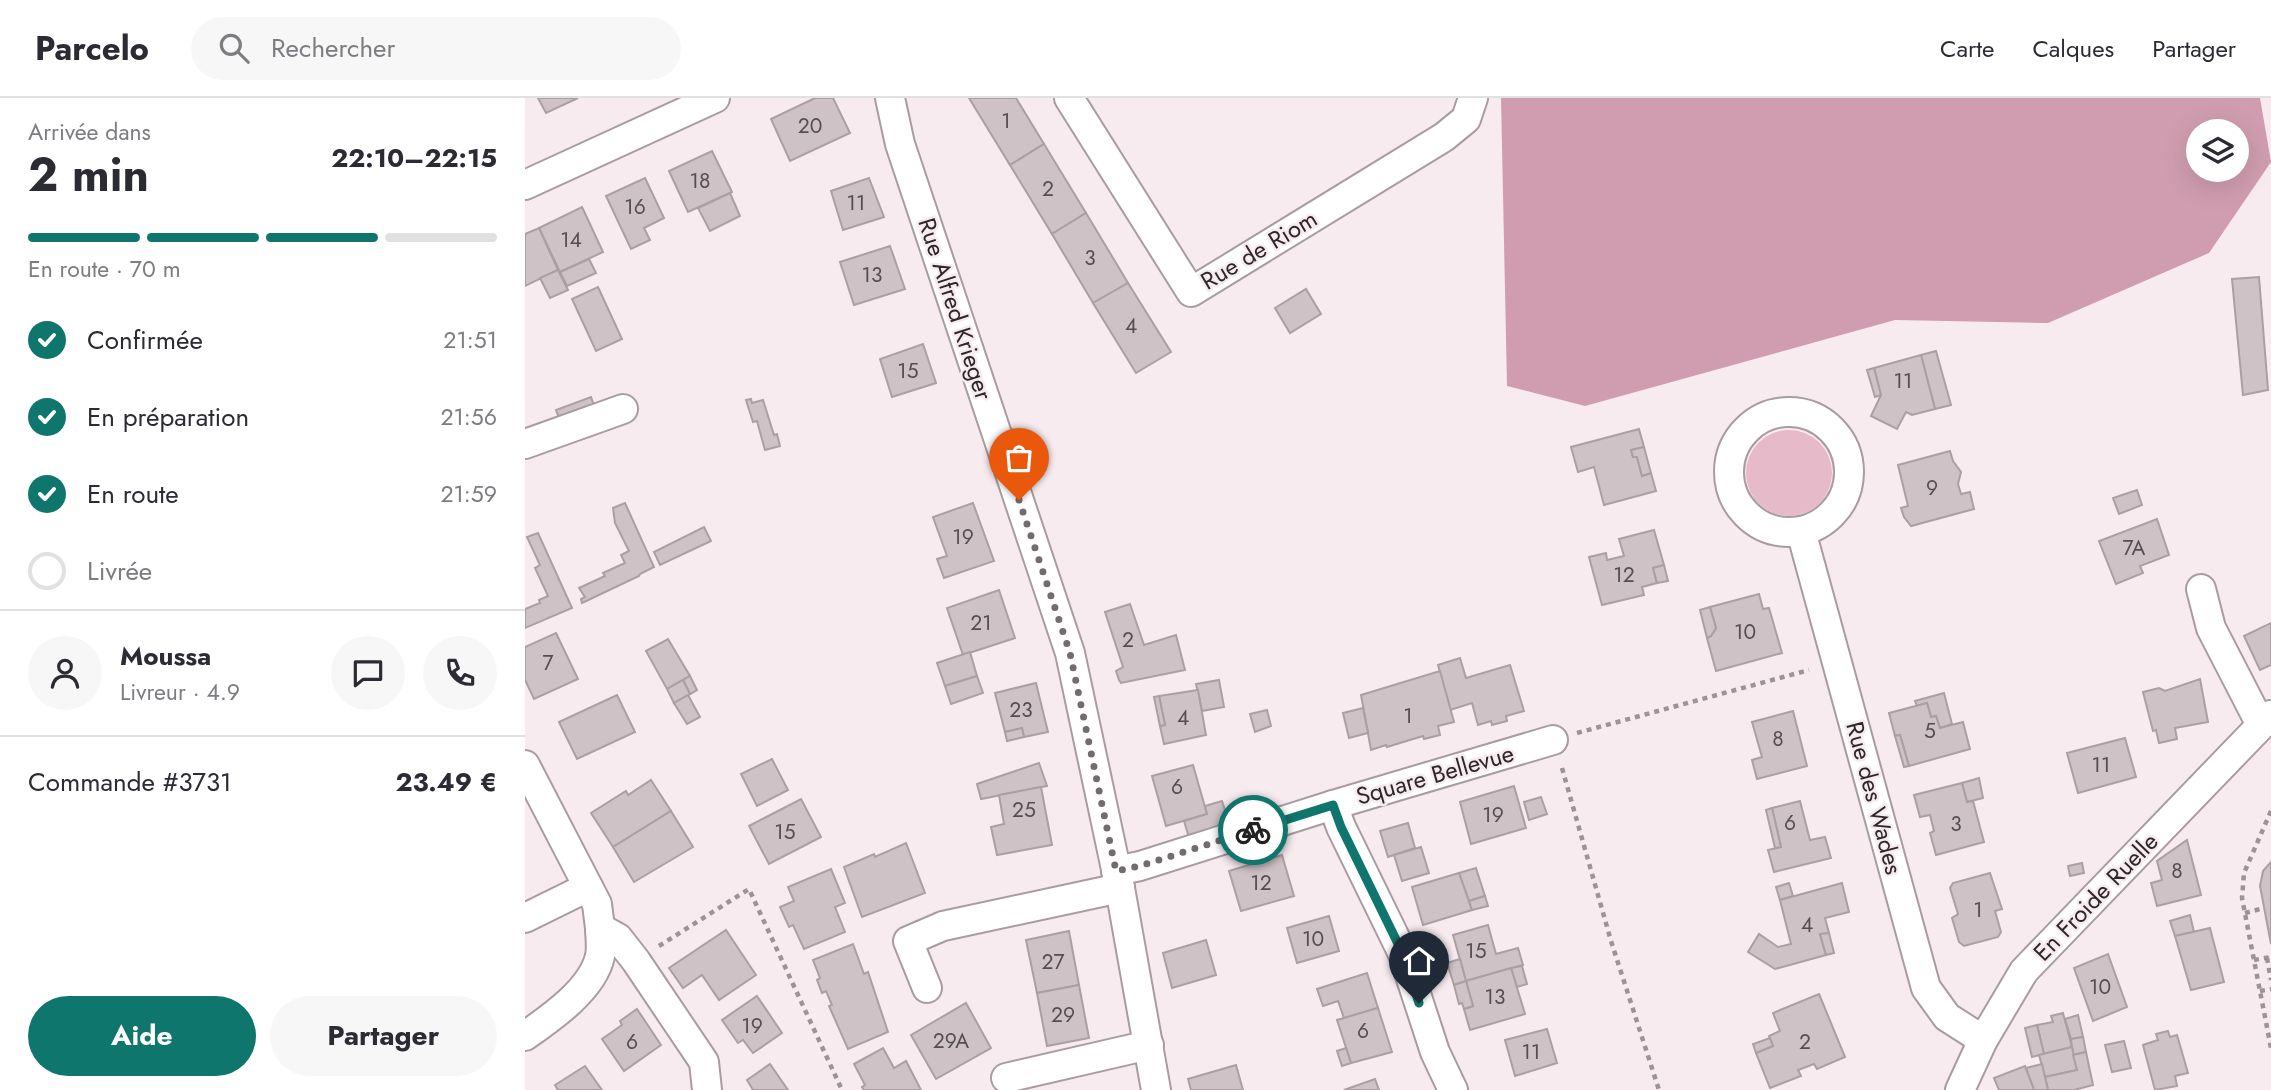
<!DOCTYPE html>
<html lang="fr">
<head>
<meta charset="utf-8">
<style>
  body { margin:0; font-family:Jost,sans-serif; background:#f7f7f7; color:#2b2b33; height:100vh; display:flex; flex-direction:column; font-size:26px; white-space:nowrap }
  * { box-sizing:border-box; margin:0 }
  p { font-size:23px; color:#7c7c81 }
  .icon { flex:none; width:38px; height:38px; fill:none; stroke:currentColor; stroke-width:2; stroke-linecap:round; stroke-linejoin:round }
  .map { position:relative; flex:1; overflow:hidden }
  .details { display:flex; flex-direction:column; background:#fff; width:525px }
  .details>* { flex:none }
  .buttons { position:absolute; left:1661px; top:21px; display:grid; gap:14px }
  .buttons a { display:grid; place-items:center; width:63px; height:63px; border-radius:50%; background:#fff; box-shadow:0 7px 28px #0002; font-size:35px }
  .pin { position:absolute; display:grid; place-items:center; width:60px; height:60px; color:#fff; margin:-72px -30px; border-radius:50% 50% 50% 0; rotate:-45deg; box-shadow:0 0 7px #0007 }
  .pin .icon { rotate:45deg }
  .courier { position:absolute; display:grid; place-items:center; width:70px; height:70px; margin:-35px; border:5px solid #0f766e; border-radius:50%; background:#fff; color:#222; box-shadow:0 2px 9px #0007 }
  .headline em { font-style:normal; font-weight:700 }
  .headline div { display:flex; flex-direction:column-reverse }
  .headline { display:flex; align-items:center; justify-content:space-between; height:119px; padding:0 28px }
  h1 { font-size:46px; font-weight:700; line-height:52px }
  .bar { display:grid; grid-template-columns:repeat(4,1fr); gap:10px 7px; align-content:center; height:84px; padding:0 28px }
  .bar i { height:9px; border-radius:5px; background:#e1e1e2 }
  .bar .selected { background:#0f766e }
  .bar p { grid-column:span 4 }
  .line { display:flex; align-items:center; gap:18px; padding:0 28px; border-top:2px solid #e1e1e2 }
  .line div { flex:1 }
  .round { display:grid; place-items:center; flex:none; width:74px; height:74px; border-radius:37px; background:#f7f7f7 }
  ol { padding:0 28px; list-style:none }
  li { display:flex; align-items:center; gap:21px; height:77px }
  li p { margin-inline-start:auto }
  li .icon { padding:7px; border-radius:50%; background:#0f766e; color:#fff; stroke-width:4 }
  li:last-child { color:#7c7c81 }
  li i { width:38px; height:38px; border:4px solid #e1e1e2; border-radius:50% }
  .action { display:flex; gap:14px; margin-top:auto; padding:14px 28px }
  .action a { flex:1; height:80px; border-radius:42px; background:#0f766e; color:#fff; font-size:28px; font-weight:700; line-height:80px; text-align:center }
  .action a+a { background:#f7f7f7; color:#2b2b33 }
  header { display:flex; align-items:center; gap:42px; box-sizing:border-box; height:98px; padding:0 35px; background:#fff; border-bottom:2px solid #e1e1e2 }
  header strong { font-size:33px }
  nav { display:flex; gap:38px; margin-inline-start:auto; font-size:24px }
  .search { width:490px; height:63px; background:#f7f7f7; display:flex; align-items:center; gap:18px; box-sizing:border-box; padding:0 24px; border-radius:38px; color:#7c7c81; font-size:26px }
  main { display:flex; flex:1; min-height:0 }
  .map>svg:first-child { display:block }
</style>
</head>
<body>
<header>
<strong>Parcelo</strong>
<div class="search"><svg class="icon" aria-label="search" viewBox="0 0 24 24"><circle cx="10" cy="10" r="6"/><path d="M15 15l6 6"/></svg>Rechercher</div>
<nav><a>Carte</a><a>Calques</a><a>Partager</a></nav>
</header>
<main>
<section class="details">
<div class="headline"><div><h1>2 min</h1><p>Arrivée dans</p></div><em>22:10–22:15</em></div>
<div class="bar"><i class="selected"></i><i class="selected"></i><i class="selected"></i><i></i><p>En route · 70 m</p></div>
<ol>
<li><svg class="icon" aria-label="check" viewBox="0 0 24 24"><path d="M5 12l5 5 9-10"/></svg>Confirmée<p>21:51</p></li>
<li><svg class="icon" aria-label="check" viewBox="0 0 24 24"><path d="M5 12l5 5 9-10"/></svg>En préparation<p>21:56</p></li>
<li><svg class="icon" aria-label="check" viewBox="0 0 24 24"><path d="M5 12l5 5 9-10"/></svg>En route<p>21:59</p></li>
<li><i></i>Livrée</li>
</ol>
<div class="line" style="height:126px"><a class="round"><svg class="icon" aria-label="person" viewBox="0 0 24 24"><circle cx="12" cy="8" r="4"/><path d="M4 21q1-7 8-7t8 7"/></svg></a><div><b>Moussa</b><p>Livreur · 4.9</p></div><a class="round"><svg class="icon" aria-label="chat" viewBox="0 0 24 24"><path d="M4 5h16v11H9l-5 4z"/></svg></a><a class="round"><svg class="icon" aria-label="phone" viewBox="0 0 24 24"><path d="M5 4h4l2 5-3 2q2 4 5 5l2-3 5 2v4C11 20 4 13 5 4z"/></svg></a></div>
<div class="line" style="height:91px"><div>Commande #3731</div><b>23.49 €</b></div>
<div class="action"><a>Aide</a><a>Partager</a></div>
</section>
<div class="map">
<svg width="1746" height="992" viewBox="0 0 1746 992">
  <rect width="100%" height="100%" fill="#f8ebef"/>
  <!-- green -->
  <circle fill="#e6bac9" cx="1264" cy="375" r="43"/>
  <!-- forest -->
  <path fill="#cf9daf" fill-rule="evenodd" d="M976,0H1735L1746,64L1684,155L1523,225L1370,222L1060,308L982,288ZM1673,33H1712V72H1673Z"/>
  <!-- building -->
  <g fill="#cfc2c6" stroke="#ab9fa3" stroke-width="2">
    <path d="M13,0H53L21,15Z"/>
    <path d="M290,0H308L325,35L265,63L246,21Z"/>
    <path d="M444,0H491L519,46L485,67Z"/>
    <path d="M519,46L561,115L527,136L485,67Z"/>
    <path d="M187,53L207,94L163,114L144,73Z"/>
    <path d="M120,80L139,120L119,130L125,142L106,151L81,98Z"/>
    <path d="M344,80L359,119L318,132L306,93Z"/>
    <path d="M205,95L215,118L185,133L173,110Z"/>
    <path d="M57,109L78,154L35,174L14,130Z"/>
    <path d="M561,115L603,185L568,205L527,136Z"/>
    <path d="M14,130L33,172L0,188V136Z"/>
    <path d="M365,148L380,191L329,207L315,164Z"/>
    <path d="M64,161L71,175L42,188L35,174Z"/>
    <path d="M33,172L43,192L25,200L15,180Z"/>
    <path d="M1734,179L1743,292L1718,297L1707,181Z"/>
    <path d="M603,185L646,254L611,275L568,205Z"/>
    <path d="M73,189L97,241L71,253L47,201Z"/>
    <path d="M781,191L796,216L765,235L750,210Z"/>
    <path d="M398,246L411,285L367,299L355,261Z"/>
    <path d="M1411,253L1426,307L1410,311L1396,257Z"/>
    <path d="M1396,257L1410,311L1387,317L1381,314L1372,331L1346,318L1356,297L1349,270Z"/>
    <path d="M1349,270L1356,297L1350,299L1342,272Z"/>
    <path d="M66,299L72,316L38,329L31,312Z"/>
    <path d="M226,301L227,305L238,302L249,337L252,336L255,348L240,352L232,323L228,324L221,302Z"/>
    <path d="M1114,331L1119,349L1106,352L1108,359H1112L1117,378L1126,375L1131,393L1079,407L1069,369L1053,374L1046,349Z"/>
    <path d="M1119,349L1126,375L1117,378L1112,359H1108L1106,352Z"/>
    <path d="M1425,353L1428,363L1436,374L1433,386L1436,396L1445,394L1449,411L1386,428L1379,419L1376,410L1383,408L1373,367Z"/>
    <path d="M1612,392L1617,407L1594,416L1588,400Z"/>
    <path d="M100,405L129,469L115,476L114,478L57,505L56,501L60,499L54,490L80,478L78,475L100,465L96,457L104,453L90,425L88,410Z"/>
    <path d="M448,405L469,463L419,480L412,461L422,458L408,419Z"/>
    <path d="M1632,421L1644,457L1615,468L1618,475L1591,486L1574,443Z"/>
    <path d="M179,429L186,443L135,467L129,454Z"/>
    <path d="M1129,432L1139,467L1128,470L1132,485L1117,489L1119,497L1077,507L1064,459L1081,455L1082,462L1099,458L1094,441Z"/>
    <path d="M13,435L47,510L0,530V511L15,505L14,502L23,498L10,470L15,467L2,439Z"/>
    <path d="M1139,467L1143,483L1132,485L1128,470Z"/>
    <path d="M474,492L490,540L438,557L422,510Z"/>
    <path d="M1234,496L1238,511L1244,510L1257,555L1191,573L1182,540L1186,538L1191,530L1185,509Z"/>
    <path d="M605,506L619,547L651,537L660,572L596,585L594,582L591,573L598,569L580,514Z"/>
    <path d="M1185,509L1191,530L1186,538L1182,540L1175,512Z"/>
    <path d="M1746,525V567L1735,572L1719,538Z"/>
    <path d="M31,535L53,581L9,601L0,582V549Z"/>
    <path d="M143,541L165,578L142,591L121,553Z"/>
    <path d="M445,554L452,578L420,588L412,565Z"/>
    <path d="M935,560L941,580L985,567L999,613L981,618L982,623L967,627L966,623L953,627L947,605L925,612L913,567Z"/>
    <path d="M915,573L929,624L913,628L915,637L899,641L898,638L862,649L861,647L846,652L836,597Z"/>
    <path d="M165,578L172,592L165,596L158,582Z"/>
    <path d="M452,578L458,595L426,606L420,588Z"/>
    <path d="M1675,581L1683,624L1650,630L1652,641L1634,645L1631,632L1628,633L1618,594L1634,590L1640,593Z"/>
    <path d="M158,582L165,596L149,605L142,591Z"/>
    <path d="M694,582L699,609L677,613L671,586Z"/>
    <path d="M511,585L523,634L499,639L497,630L480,634L470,595Z"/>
    <path d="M673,592L681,637L639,646L635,628L640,627L634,598Z"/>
    <path d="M1419,595L1427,626L1415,630L1411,618L1406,619L1402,605L1392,608L1390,603Z"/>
    <path d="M92,597L110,634L52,661L34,624Z"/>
    <path d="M163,597L175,619L162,626L149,605Z"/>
    <path d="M634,598L640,627L635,628L629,599Z"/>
    <path d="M1402,605L1406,619L1411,618L1415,630L1438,624L1445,651L1384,668L1375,637L1370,638L1364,615Z"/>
    <path d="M838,610L843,635L824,640L818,615Z"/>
    <path d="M742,612L746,628L730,634L725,616Z"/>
    <path d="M1268,613L1282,668L1232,681L1227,662L1237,659L1227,624Z"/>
    <path d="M497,630L499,639L482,643L480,634Z"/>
    <path d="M1375,637L1384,668L1379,669L1370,638Z"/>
    <path d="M1600,640L1611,679L1553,695L1542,655Z"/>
    <path d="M247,661L263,692L232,708L216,676Z"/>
    <path d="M514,665L522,688L456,701L452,686Z"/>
    <path d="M668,667L682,716L641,728L627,678Z"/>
    <path d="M1454,680L1458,700L1442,704L1437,685Z"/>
    <path d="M126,682L146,713L88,749L66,715L101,693L103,697Z"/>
    <path d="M1437,685L1442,704L1448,703L1459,744L1411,757L1405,735L1409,733L1405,717L1395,719L1389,697Z"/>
    <path d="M989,688L1001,730L946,746L935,704Z"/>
    <path d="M516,689L527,747L472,757L466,729L479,726L474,697Z"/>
    <path d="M1016,699L1022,716L1004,722L999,704Z"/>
    <path d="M276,701L296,739L244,766L224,728Z"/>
    <path d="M697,703L706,730L665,743L659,723L682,716L680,708Z"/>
    <path d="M1275,703L1285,742L1300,739L1306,760L1249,774L1243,752L1256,749L1247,710Z"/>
    <path d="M1247,710L1256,749L1250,750L1241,712Z"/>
    <path d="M146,713L168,749L109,784L88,749Z"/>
    <path d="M883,725L890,750L863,759L855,733Z"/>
    <path d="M1662,742L1676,797L1632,808L1626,785L1637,782L1632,763Z"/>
    <path d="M381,745L400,795L337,819L319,769L349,756L350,759Z"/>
    <path d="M896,749L904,775L877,783L869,757Z"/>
    <path d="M757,757L769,798L716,813L704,773Z"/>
    <path d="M1746,764V846L1735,788L1738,773Z"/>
    <path d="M1557,765L1559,775L1545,778L1543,768Z"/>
    <path d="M951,770L960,798L944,803L934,775Z"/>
    <path d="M306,771L320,805L310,809L320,834L279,851L268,827L264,829L255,809L269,803L263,789Z"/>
    <path d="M934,775L947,812L898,827L887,789Z"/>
    <path d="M1465,775L1477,811L1470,813L1476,834L1473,839L1439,848L1434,844L1427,820L1433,816L1425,790L1428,785Z"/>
    <path d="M1264,785L1268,798L1255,802L1251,789Z"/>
    <path d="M1317,785L1324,814L1300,820L1304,835L1295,836L1301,857L1250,871L1223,854L1234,836L1253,849L1266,846L1255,802Z"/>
    <path d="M960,798L963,808L947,812L944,803Z"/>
    <path d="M1665,817L1669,834L1650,838L1645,823Z"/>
    <path d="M804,818L814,853L772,865L762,830Z"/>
    <path d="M963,827L971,856L993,850L998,867L941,883L928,837Z"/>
    <path d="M1685,830L1699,884L1666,892L1650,838Z"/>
    <path d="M201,832L231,877L194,902L177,877L158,890L144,870Z"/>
    <path d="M544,833L554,887L512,895L501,842Z"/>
    <path d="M1304,835L1309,855L1301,857L1295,836Z"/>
    <path d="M681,842L691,877L647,890L638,855Z"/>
    <path d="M328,846L339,876L343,874L363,934L323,951L304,908L307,907L301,893L297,895L292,882L295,880L288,862Z"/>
    <path d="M1583,856L1602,909L1568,923L1549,870Z"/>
    <path d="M935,861L941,883L929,887L922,865Z"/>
    <path d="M997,868L1002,886L992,889L986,870Z"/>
    <path d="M986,870L1000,916L945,932L939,911L948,908L941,883Z"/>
    <path d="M842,875L853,910L819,920L813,903L798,908L792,891Z"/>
    <path d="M941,883L948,908L939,911L937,905L934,906L929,887Z"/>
    <path d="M554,887L564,940L522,948L512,895Z"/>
    <path d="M1294,896L1320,959L1292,971L1289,966L1273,972L1276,978L1245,990L1231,955L1248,948L1244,938L1255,933L1248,915Z"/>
    <path d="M232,898L257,935L228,955L218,942L213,945L197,922Z"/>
    <path d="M441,905L466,950L411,981L386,937Z"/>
    <path d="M853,910L867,954L826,965L812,922Z"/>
    <path d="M112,911L136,947L99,973L77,941L97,927L95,923Z"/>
    <path d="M1538,915L1547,949L1519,956L1512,927L1528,924L1526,918Z"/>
    <path d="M1553,917L1558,939L1546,941L1540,921Z"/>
    <path d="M1512,927L1519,956L1507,959L1500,930Z"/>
    <path d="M1022,931L1032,965L990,978L980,942Z"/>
    <path d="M1643,933L1645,939L1652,937L1663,975L1650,978L1652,988L1630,992L1618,947L1633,942L1631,936Z"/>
    <path d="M1558,939L1561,954L1548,957L1546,941Z"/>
    <path d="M1245,940L1248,948L1231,955L1228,946Z"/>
    <path d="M1599,943L1606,970L1587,974L1580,947Z"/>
    <path d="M1547,949L1552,972L1520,979L1514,957Z"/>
    <path d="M358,950L369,970L381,963L396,992H339L337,989L340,987L329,966Z"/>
    <path d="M821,950L826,965L817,968L812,953Z"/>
    <path d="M1561,954L1568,987L1549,992H1523L1520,979L1552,972L1548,957Z"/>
    <path d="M245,966L263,992H228L222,982Z"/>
    <path d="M1517,966L1523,992H1509L1501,970Z"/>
    <path d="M711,967L718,992H666L663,981Z"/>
    <path d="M60,968L77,992H33L30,987Z"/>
    <path d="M1500,968L1509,992H1474L1469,980Z"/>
    <path d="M850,981L854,992H819Z"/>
  </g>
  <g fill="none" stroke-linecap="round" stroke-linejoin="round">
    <defs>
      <g id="minor">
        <path d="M365,0L375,46L545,555L595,790L631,992"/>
        <path d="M544,0L666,194L919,39L941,21L948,0"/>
        <path d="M0,87L190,0"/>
        <circle cx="1264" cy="374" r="60"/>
        <path d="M0,346L98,311"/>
        <path d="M1276,433L1401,890L1422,919L1458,942"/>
        <path d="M1676,491L1686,530L1736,627"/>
        <path d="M0,667L72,806L75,830L93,840L111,863L179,964L182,992"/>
        <path d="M808,707L816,729L878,856L910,954L928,992"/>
        <path d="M591,773L615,768L808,707L1028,642"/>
        <path d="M0,820L63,789"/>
        <path d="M402,890L383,843L418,828L595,790"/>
        <path d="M0,938C26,920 68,891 75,858C77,849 75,838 75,830"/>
        <path d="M481,980L624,947"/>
        <path d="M1435,992L1458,942L1499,873L1746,617"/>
      </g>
    </defs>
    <!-- minor casing -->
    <use href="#minor" stroke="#a99ca1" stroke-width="32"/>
    <!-- path -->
    <g stroke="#9c9396" stroke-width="4.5" stroke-dasharray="5 5" stroke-linecap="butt">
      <path d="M1052,635L1284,572"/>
      <path d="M1037,670L1086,843L1134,992"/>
      <path d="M1746,713L1719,775L1717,800L1746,950"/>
      <path d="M1720,815L1739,810"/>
      <path d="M134,848L224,791L317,992"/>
      <path d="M1742,860L1746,882"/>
      <path d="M1729,862L1746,859"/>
      <path d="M1735,893L1746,891"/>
    </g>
    <!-- minor -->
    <use href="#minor" stroke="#fff" stroke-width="28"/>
  </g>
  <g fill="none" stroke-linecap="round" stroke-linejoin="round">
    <!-- done -->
    <path stroke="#736c6e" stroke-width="7" stroke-dasharray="0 12.6" d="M494,402L545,555L591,773L615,768L728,732"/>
    <!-- route -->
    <path stroke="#0f766e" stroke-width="9" d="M728,732L808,707L816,729L878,856L894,905"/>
  </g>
  <g text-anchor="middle" stroke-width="5" stroke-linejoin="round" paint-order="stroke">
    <!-- number labels -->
    <g font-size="21" fill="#554e50">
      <text x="481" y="30">1</text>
      <text x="285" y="35">20</text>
      <text x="175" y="90">18</text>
      <text x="523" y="98">2</text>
      <text x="331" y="112">11</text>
      <text x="110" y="116">16</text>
      <text x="46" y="149">14</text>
      <text x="565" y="167">3</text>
      <text x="347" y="184">13</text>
      <text x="606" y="235">4</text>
      <text x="383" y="280">15</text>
      <text x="1378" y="290">11</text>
      <text x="1407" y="397">9</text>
      <text x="438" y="446">19</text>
      <text x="1609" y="457">7A</text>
      <text x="1099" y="484">12</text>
      <text x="456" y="532">21</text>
      <text x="1220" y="541">10</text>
      <text x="603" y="549">2</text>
      <text x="23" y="572">7</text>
      <text x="496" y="619">23</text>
      <text x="883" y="625">1</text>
      <text x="658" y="627">4</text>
      <text x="1405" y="640">5</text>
      <text x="1253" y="648">8</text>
      <text x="1576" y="674">11</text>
      <text x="652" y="696">6</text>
      <text x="499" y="719">25</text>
      <text x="968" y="724">19</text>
      <text x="1265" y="732">6</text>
      <text x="1431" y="733">3</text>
      <text x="260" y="741">15</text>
      <text x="1652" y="780">8</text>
      <text x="736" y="792">12</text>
      <text x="1453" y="819">1</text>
      <text x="1282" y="834">4</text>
      <text x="788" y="848">10</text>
      <text x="951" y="860">15</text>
      <text x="528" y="871">27</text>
      <text x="1575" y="896">10</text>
      <text x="970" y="906">13</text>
      <text x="538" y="924">29</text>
      <text x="227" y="935">19</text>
      <text x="838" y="940">6</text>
      <text x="426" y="950">29A</text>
      <text x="107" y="951">6</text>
      <text x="1280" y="951">2</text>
      <text x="1006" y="961">11</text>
    </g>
    <!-- street labels -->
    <g font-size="24" fill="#2c2729" stroke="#f8ebef">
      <text transform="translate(734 152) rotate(-31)" y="8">Rue de Riom</text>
      <text transform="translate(430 211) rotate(72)" y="8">Rue Alfred Krieger</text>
      <text transform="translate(910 677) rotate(-16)" y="8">Square Bellevue</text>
      <text transform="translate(1349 700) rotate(75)" y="8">Rue des Wades</text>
      <text transform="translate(1571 799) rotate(-46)" y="8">En Froide Ruelle</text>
    </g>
  </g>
</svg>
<div class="buttons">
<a><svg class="icon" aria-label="layers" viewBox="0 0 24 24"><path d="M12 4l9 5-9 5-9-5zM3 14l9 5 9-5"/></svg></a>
</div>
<div class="pin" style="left:494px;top:402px;background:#ea580c"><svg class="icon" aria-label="bag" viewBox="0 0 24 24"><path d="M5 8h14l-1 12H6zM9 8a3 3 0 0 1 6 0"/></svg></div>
<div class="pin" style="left:894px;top:905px;background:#1f2937"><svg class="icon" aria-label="home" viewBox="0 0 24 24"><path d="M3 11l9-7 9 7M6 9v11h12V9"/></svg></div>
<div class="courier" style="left:728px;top:732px"><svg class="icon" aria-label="bike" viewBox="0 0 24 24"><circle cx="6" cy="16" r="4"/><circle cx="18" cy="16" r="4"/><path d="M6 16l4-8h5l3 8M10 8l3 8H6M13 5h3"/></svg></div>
</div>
</main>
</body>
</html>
